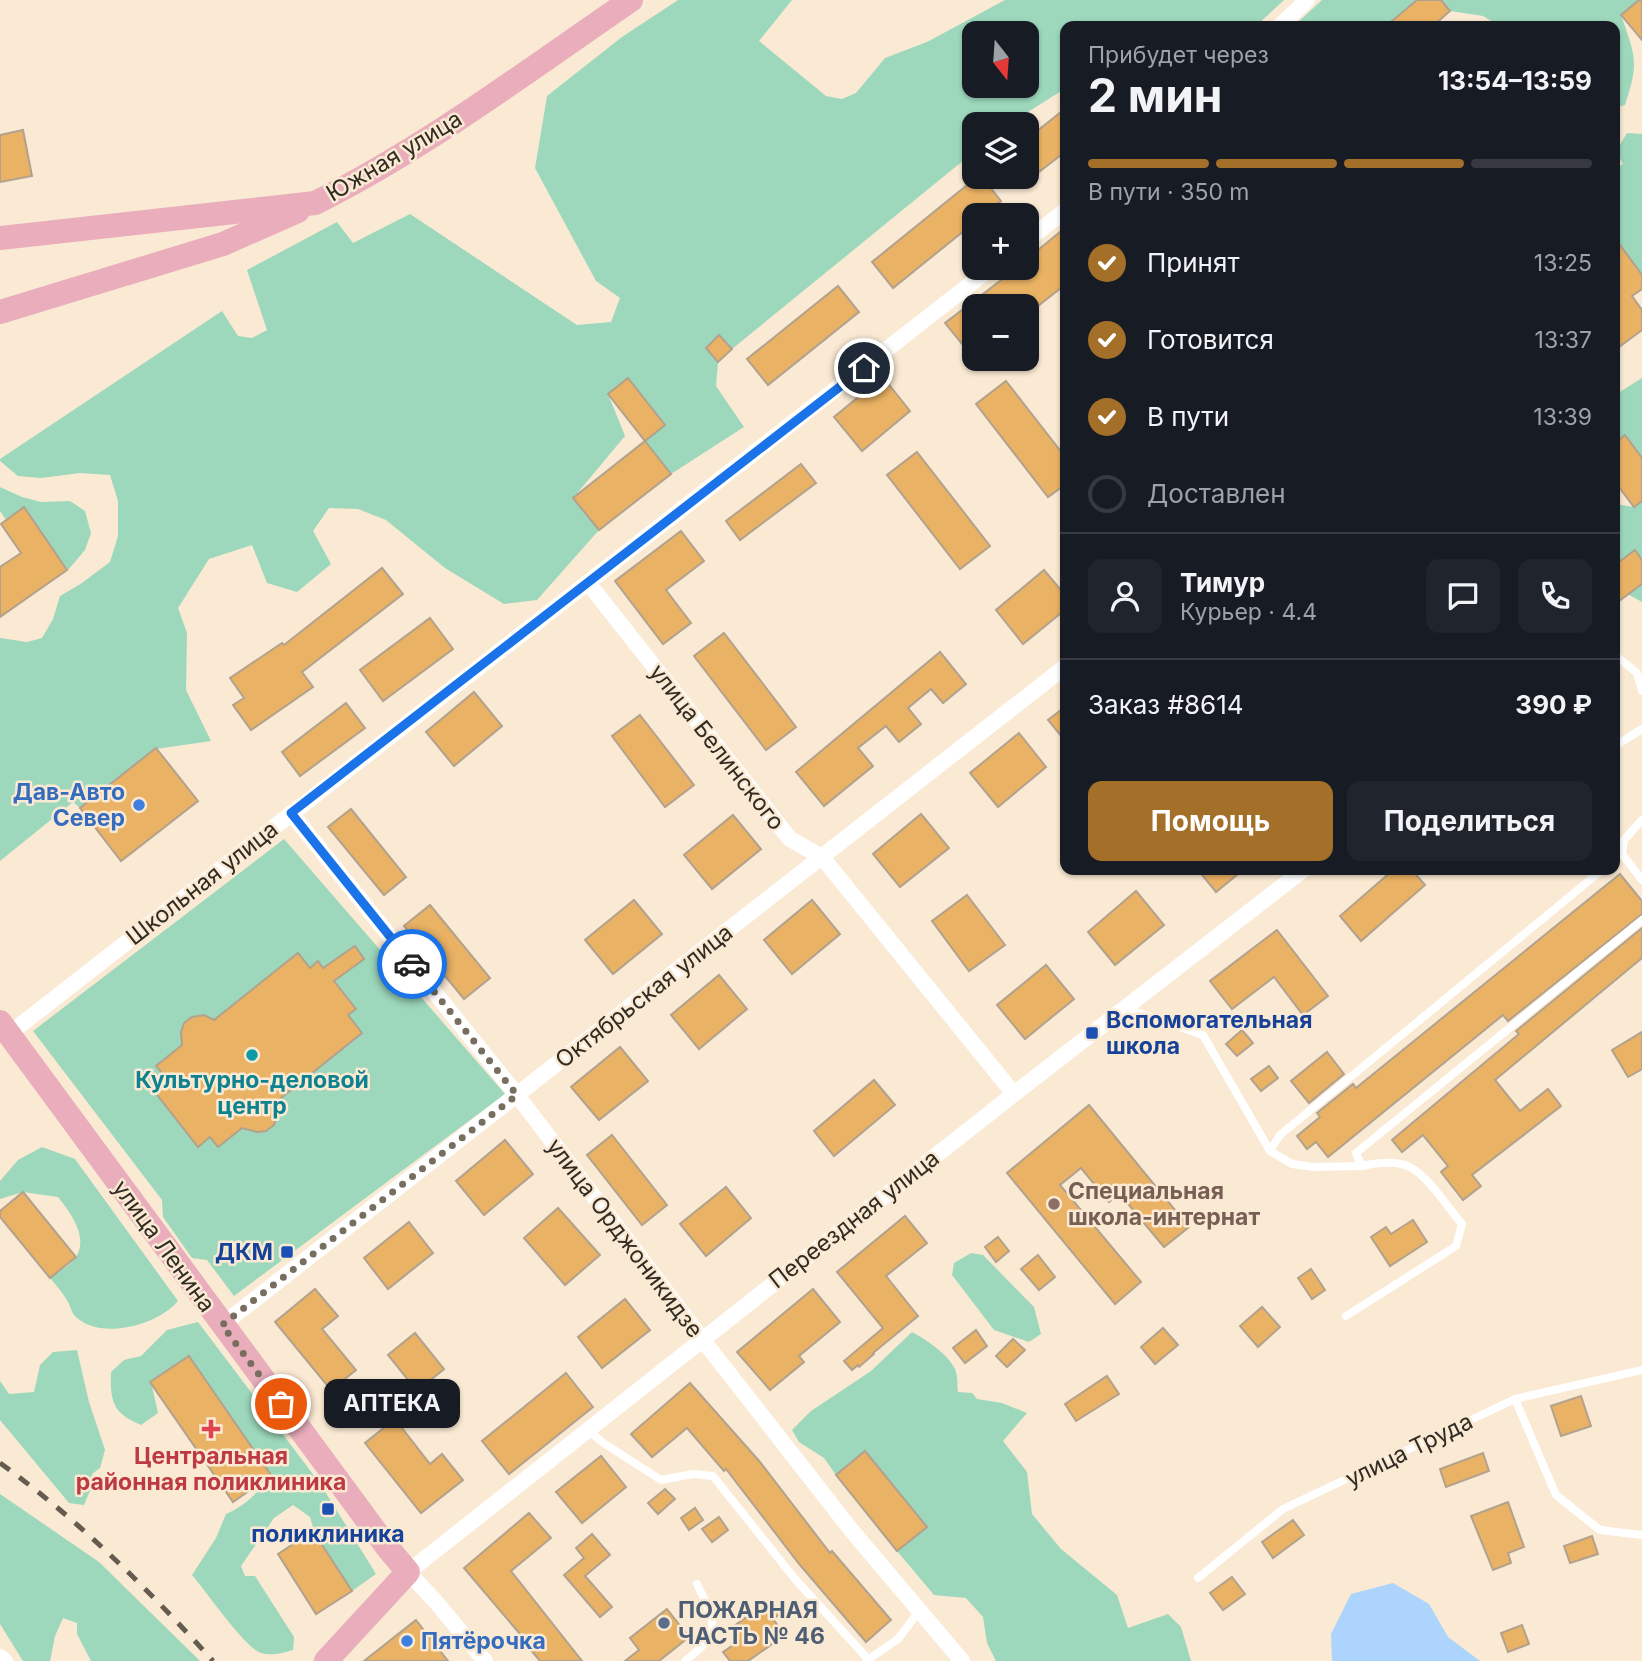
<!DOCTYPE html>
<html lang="ru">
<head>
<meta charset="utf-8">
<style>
  body { margin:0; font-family:Inter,sans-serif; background:#20242c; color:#f1f3f6; height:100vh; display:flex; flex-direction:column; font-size:26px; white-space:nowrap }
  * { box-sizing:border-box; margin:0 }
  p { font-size:23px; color:#9ea1a6 }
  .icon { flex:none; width:38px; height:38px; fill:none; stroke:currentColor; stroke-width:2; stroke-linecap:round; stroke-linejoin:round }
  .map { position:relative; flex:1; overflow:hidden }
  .sheet { position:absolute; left:1060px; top:21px; width:560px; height:854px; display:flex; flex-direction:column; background:#171b24; border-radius:14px; box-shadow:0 2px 5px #0004 }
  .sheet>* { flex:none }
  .needle { width:46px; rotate:163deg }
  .tools { position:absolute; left:962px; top:21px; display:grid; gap:14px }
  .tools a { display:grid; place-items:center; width:77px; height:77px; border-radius:14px; background:#171b24; box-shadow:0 2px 5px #0004; font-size:35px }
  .pin { position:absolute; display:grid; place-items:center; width:60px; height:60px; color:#fff; margin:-30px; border:4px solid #fff; border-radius:50%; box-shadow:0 2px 7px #0007 }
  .courier { position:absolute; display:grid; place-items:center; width:70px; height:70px; margin:-35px; border:5px solid #1a73e8; border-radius:50%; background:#fff; color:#222; box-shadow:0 2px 9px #0007 }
  .bubble { position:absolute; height:49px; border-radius:14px; background:#171b24; box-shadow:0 2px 5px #0004; font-size:23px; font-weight:700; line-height:49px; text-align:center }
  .overview em { font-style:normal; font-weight:700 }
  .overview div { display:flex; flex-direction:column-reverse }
  .overview { display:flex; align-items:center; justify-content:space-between; height:119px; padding:0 28px }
  h1 { font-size:46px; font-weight:700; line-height:52px }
  .bar { display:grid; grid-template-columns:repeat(4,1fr); gap:10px 7px; align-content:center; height:84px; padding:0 28px }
  .bar i { height:9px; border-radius:5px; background:#363941 }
  .bar .active { background:#a46f29 }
  .bar p { grid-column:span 4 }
  .line { display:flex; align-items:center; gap:18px; padding:0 28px; border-top:2px solid #363941 }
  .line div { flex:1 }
  .round { display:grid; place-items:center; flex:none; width:74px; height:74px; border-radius:14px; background:#20242c }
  ol { padding:0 28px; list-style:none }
  li { display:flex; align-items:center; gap:21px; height:77px }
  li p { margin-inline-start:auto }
  li .icon { padding:7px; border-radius:50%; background:#a46f29; color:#fff; stroke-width:4 }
  li:last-child { color:#9ea1a6 }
  li i { width:38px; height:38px; border:4px solid #363941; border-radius:50% }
  .primary-button { display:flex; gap:14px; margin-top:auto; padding:14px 28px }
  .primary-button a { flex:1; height:80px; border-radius:14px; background:#a46f29; color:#fff; font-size:28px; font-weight:700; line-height:80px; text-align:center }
  .primary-button a+a { background:#20242c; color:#f1f3f6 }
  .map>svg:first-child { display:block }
</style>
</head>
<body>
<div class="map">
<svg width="1642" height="1661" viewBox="0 0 1642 1661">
  <rect width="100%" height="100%" fill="#fae9d3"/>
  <!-- green -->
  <g fill="#9dd8bc" fill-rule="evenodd">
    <path d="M678,0H792L759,41L826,96L842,99L856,93L885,58L927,42L1005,0H1284L1256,26H1066V88L1009,124H975V151L732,349L719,336L706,347L718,362L716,386L744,427L671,474L645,441L665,425L628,378L608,394L625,436L574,497L599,530L537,600L504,604L445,568L386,520L358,509L329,508L313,531L331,564L297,592L267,583L252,545L209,559L178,608L187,633L186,690L211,741L156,749L80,808L73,802L0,861V638L27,642L42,638L53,619L60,596L82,583L110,562L118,536V501L110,475L80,473L41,478L18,476L0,461V459L222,311L238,336L252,338L267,330L247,270L337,222L353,243L410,214L577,325L611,322L620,298L596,281L535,168L547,96L622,37ZM975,33H1027V86H975Z"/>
    <path d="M1322,0H1417L1386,26H1294Z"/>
    <path d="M1441,0H1639L1621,15C1636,58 1639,62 1625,105L1615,108V26L1498,25L1483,16L1450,11Z"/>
    <path d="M1627,133L1642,134V275L1615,238V169L1623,164L1616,151Z"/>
    <path d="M1642,378V458L1625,436L1615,443V395Z"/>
    <path d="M0,487L22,497L41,502L70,501L85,511L91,533L85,550L68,570L24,508L6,520L0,511Z"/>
    <path d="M1642,501V602L1615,587V504L1634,507Z"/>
    <path d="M284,839L505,1094L234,1296L207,1260L192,1258L163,1217L162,1200L33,1031Z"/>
    <path d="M42,1147L75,1159L178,1301C158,1325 99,1342 74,1315C71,1311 70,1304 67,1300C62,1292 56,1285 50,1278C58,1272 71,1265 76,1257C89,1237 70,1212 58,1197L23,1192L0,1199V1181L18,1160Z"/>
    <path d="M971,1253L983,1255L1034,1307L1041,1334L1029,1342L994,1330L952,1275L954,1263Z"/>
    <path d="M198,1322L321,1485L376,1574L352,1591L314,1531L310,1517L293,1505L274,1518L241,1566L245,1576H255L294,1637L293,1650C283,1653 272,1656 261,1653C244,1647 206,1591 192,1575L216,1538L226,1514C246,1505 258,1493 271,1475L151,1382L158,1413L141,1425C113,1413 110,1402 111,1372L124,1360L141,1356L167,1330Z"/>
    <path d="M912,1332C928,1341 947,1353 955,1369C958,1376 957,1385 958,1392L972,1393L977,1399L1002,1403L1027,1413L1003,1441L1027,1472L1032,1514L1061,1549L1117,1595L1128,1628L1168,1614L1181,1627L1191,1661H996L987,1643L983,1617L966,1598L934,1595L897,1551L926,1527L866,1451L836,1475L824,1458L799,1442L792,1430L811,1411L871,1371Z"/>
    <path d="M77,1350L89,1402L105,1450L100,1468L92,1474L94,1481L84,1505L69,1503L0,1420V1381L9,1394L34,1392L40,1365L53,1352Z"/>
    <path d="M0,1494L99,1562L200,1661H91L77,1634V1623L63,1618L55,1636L50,1661H23L0,1624Z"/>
  </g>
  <!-- water -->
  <path fill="#acd4fc" d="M1393,1583L1429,1604L1448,1637L1480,1661H1332L1331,1634L1351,1594Z"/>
  <!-- building -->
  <g fill="#eab264" stroke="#b2a28d" stroke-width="2">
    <path d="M1417,0H1441L1450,11L1433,26H1386Z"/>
    <path d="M1639,0H1642V40L1621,15Z"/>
    <path d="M1066,108V151L1035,175L1027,165V139Z"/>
    <path d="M23,130L32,176L0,182V135Z"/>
    <path d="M977,177H982L1001,201L983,215H975V222L893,288L872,262Z"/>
    <path d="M1066,227V284L1038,306H975V360L945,323L1017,268H1027V259Z"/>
    <path d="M1615,238L1642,275V289L1632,296L1642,310V330L1615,350Z"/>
    <path d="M838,286L859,312L768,385L747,359Z"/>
    <path d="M719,335L732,349L718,362L706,348Z"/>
    <path d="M883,377L910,411L862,451L834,417Z"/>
    <path d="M628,378L665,425L645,441L608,394Z"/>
    <path d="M1006,381L1066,458V484L1048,497L976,404Z"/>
    <path d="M1625,435L1642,458V501L1634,507L1615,482V443Z"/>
    <path d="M645,441L671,474L599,530L573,498Z"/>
    <path d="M917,452L990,546L960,569L887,475Z"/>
    <path d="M801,464L816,483L740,540L726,521Z"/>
    <path d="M24,507L67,570L0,617V567L21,553L1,524Z"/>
    <path d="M681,531L704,561L666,590L691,623L663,644L615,581Z"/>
    <path d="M1635,550L1642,560V584L1615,604V565Z"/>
    <path d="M382,568L403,594L302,672L313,687L251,730L233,705L244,698L230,678L282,643L284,645Z"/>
    <path d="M1044,570L1066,596V609L1023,644L996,610Z"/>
    <path d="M430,618L453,649L383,701L360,670Z"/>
    <path d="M724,633L796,727L766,750L694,656Z"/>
    <path d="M940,652L966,684L943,703L931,689L908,708L921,724L899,742L886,726L858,748L873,766L824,806L796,772Z"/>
    <path d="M474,692L502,726L454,766L426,732Z"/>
    <path d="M346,703L365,728L300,776L282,752Z"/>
    <path d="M1066,706V742L1048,720Z"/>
    <path d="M640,715L694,785L665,807L612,736Z"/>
    <path d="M1019,733L1046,767L998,807L970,773Z"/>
    <path d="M156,748L198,801L121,861L80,808Z"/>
    <path d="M351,809L406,877L384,895L328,827Z"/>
    <path d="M921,814L949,848L900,887L873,854Z"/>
    <path d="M733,815L761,849L712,889L684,855Z"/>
    <path d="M1198,870H1243L1216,892Z"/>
    <path d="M1393,870H1412L1425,885L1361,941L1340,916Z"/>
    <path d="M1620,874L1642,901V914L1508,1021L1503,1015L1328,1157L1316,1142L1307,1149L1297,1136L1320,1117L1317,1113L1353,1084L1356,1088Z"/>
    <path d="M1136,891L1164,925L1115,965L1088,932Z"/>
    <path d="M967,895L1005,945L969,971L932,921Z"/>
    <path d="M634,900L662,934L613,974L585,940Z"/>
    <path d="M812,900L840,934L792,974L764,940Z"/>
    <path d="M430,905L490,978L464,999L404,926Z"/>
    <path d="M1642,928V958L1495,1080L1520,1111L1548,1089L1561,1106L1472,1175L1481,1186L1463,1200L1441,1172L1448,1166L1423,1135L1402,1152L1392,1140L1519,1034L1516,1031Z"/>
    <path d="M1277,930L1328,996L1303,1015L1274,977L1232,1009L1210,981Z"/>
    <path d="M355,946L364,959L334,981L356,1009L348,1015L362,1033L276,1102L278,1114L274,1125L266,1131L257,1132L242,1128L218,1147L210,1137L198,1147L154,1091L168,1080L156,1066L182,1045L181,1032L184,1023L192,1017L204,1015L214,1020L298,953L310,968L318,961L323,968Z"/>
    <path d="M1046,965L1074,999L1025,1039L997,1005Z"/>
    <path d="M719,975L747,1009L699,1049L671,1015Z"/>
    <path d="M1242,1030L1253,1043L1237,1056L1226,1044Z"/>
    <path d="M1642,1032V1069L1628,1077L1612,1050Z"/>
    <path d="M620,1047L648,1081L599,1120L571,1087Z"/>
    <path d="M1327,1052L1344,1074L1309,1103L1291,1081Z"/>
    <path d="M1269,1066L1278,1078L1261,1091L1251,1079Z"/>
    <path d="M874,1080L895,1105L834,1156L814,1131Z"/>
    <path d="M1089,1105L1189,1227L1164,1247L1119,1193L1109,1202L1081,1168L1060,1185L1141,1282L1115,1304L1007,1173Z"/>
    <path d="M612,1135L667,1205L642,1225L587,1155Z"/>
    <path d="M505,1140L533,1174L484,1215L456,1181Z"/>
    <path d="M726,1187L751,1218L706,1256L680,1224Z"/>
    <path d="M23,1192L76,1257L50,1278L0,1217V1211Z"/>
    <path d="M558,1208L600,1255L565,1285L524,1238Z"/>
    <path d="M905,1216L927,1243L886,1276L918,1316L873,1353L874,1354L859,1367L858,1365L852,1370L844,1361L883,1328L837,1272Z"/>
    <path d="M1413,1220L1427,1242L1390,1266L1371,1237L1386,1227L1391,1234Z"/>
    <path d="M409,1222L433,1253L388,1289L364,1258Z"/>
    <path d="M998,1237L1009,1251L996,1262L985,1247Z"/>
    <path d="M1038,1255L1055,1277L1039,1290L1021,1269Z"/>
    <path d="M1311,1269L1325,1290L1312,1299L1298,1278Z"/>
    <path d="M315,1289L338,1316L322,1329L356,1370L331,1390L275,1322Z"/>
    <path d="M813,1289L840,1322L799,1356L804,1362L770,1390L737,1352Z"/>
    <path d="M625,1299L650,1330L602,1368L578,1337Z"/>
    <path d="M1262,1307L1280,1327L1258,1347L1240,1326Z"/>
    <path d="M1163,1328L1178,1345L1155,1364L1141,1347Z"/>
    <path d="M976,1330L987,1346L965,1363L953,1348Z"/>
    <path d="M415,1333L444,1369L417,1391L388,1355Z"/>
    <path d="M1013,1339L1025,1350L1007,1367L996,1356Z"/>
    <path d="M189,1356L271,1475L233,1502L150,1382Z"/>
    <path d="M566,1373L593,1407L509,1474L482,1441Z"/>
    <path d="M1107,1376L1119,1394L1076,1421L1065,1404Z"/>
    <path d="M690,1383L760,1462L830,1553L832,1551L891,1620L866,1642L800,1565L726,1469L724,1471L687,1428L652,1457L631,1434Z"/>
    <path d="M1581,1396L1591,1426L1561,1436L1551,1406Z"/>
    <path d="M395,1419L430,1464L442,1454L463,1480L421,1513L365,1443Z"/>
    <path d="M865,1451L927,1527L897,1551L836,1475Z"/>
    <path d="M1483,1453L1489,1471L1446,1487L1440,1469Z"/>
    <path d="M601,1456L626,1487L582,1523L556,1492Z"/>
    <path d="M665,1489L675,1499L658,1514L648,1503Z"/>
    <path d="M1508,1502L1524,1547L1508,1553L1511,1563L1493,1570L1471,1516Z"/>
    <path d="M695,1508L703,1520L689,1530L681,1518Z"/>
    <path d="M529,1513L551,1538L511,1571L582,1661H540L530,1649L531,1647L464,1568Z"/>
    <path d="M719,1517L728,1530L712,1542L702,1529Z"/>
    <path d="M1293,1520L1304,1535L1273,1558L1262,1542Z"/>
    <path d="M313,1531L352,1591L316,1614L278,1554Z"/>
    <path d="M592,1534L610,1555L585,1576L612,1607L600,1617L564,1575L584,1558L576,1548Z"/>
    <path d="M1592,1536L1598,1554L1570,1563L1564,1546Z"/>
    <path d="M1232,1577L1245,1594L1223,1610L1210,1593Z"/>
    <path d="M770,1600L780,1614L773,1619L785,1635L748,1661H730L723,1652L739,1641L730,1629Z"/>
    <path d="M667,1609L689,1637L659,1661H625L639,1650L630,1638Z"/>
    <path d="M416,1620L448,1661H364Z"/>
    <path d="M1522,1625L1529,1644L1508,1652L1501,1633Z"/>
  </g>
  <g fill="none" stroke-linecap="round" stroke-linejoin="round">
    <!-- service -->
    <g stroke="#fff" stroke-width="8">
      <path d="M1615,655L1637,673L1642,691"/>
      <path d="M1615,746L1642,729"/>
      <path d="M1642,820L1624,840L1622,854L1642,880"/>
      <path d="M1124,1008L1203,1035L1270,1151L1292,1164L1314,1167L1362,1166"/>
      <path d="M1270,1151L1280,1135L1602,870"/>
      <path d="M1346,1316L1456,1246L1462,1224C1448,1208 1428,1176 1410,1167C1396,1160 1376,1163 1362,1166L1356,1153L1642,920"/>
      <path d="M1515,1399L1556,1495L1600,1530L1642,1535"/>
      <path d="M588,1430L602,1442L661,1480L693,1474L713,1476L795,1579L868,1659"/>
      <path d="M1198,1578L1283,1509L1515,1399L1642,1370"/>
      <path d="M685,1661C723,1631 716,1625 697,1584"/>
      <path d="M866,1661L898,1639L919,1611"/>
    </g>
    <!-- minor -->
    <g stroke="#fff" stroke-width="16">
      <path d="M1280,26L1307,0"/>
      <path d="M1027,240L1066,210"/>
      <path d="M589,584L790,839L822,857L1014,1094"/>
      <path d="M291,813L517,1095L702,1339L852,1531L962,1661"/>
      <path d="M9,1034L991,268"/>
      <path d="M222,1325L1066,666"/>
      <path d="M0,1657L5,1661"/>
      <path d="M485,1661L436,1602L408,1572L1014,1094L1303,870"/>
    </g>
    <!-- primary -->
    <g stroke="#e9adbc" stroke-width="24">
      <path d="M0,238L315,203C427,147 527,71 631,0"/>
      <path d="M0,312L223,244L298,211"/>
      <path d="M0,1022L387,1547L408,1572L326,1661"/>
    </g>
    <!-- rail -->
    <path stroke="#655c50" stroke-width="5" stroke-dasharray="12 12" stroke-linecap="butt" d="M0,1463C79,1520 148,1589 213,1661"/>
  </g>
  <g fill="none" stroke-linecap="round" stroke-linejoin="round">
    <!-- done -->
    <path stroke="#776e60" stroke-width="7" stroke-dasharray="0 12.6" d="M281,1404L222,1325L517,1095L412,964"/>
    <!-- route -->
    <path stroke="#1a73e8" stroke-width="9" d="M412,964L291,813L864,368"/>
  </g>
  <!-- markers -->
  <g fill="#3f7fe0" stroke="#fae9d3" stroke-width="2.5">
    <circle cx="139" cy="805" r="7"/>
    <circle cx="407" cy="1641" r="7"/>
  </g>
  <g fill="#1a4fb4" stroke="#fae9d3" stroke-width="2.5">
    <rect x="1085" y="1026" width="14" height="14" rx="3.5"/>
    <rect x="280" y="1245" width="14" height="14" rx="3.5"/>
    <rect x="321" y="1502" width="14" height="14" rx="3.5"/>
  </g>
  <circle fill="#0f9aa8" stroke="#fae9d3" stroke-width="2.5" cx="252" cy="1055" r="7"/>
  <circle fill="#8d6e63" stroke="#fae9d3" stroke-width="2.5" cx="1054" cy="1204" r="7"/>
  <path fill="#e0444e" stroke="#fae9d3" stroke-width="2.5" d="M207.5 1418.5h7v7h7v7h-7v7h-7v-7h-7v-7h7z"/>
  <circle fill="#5c6f8a" stroke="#fae9d3" stroke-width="2.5" cx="664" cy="1623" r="7"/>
  <g text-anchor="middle" stroke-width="5" stroke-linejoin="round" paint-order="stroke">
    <!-- street labels -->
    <g font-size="23" fill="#312b22" stroke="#fae9d3">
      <text transform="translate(394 156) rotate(-31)" y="8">Южная улица</text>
      <text transform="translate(717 747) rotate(52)" y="8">улица Белинского</text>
      <text transform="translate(202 883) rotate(-38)" y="8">Школьная улица</text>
      <text transform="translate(644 996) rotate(-38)" y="8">Октябрьская улица</text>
      <text transform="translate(854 1219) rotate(-38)" y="8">Переездная улица</text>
      <text transform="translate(625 1238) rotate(53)" y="8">улица Орджоникидзе</text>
      <text transform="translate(164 1246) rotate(54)" y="8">улица Ленина</text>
      <text transform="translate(1409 1450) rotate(-26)" y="8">улица Труда</text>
    </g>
    <!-- shop labels -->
    <g font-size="23" font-weight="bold" fill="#366cbe" stroke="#fae9d3" text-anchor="end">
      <text x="125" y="800">Дав-Авто<tspan x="125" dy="26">Север</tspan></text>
      <text x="421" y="1649" text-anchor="start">Пятёрочка</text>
    </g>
    <!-- transit labels -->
    <g font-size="23" font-weight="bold" fill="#164399" stroke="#fae9d3" text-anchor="start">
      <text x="1106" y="1028">Вспомогательная<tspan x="1106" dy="26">школа</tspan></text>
      <text x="273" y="1260" text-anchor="end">ДКМ</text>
      <text x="328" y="1542" text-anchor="middle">поликлиника</text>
    </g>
    <!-- culture labels -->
    <g font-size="23" font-weight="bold" fill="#0d838f" stroke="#fae9d3">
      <text x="252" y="1088">Культурно-деловой<tspan x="252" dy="26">центр</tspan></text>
    </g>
    <!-- education labels -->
    <g font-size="23" font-weight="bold" fill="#785e54" stroke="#fae9d3" text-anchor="start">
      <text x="1068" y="1199">Специальная<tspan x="1068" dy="26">школа-интернат</tspan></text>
    </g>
    <!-- health labels -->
    <g font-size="23" font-weight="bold" fill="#be3a42" stroke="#fae9d3">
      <text x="211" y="1464">Центральная<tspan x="211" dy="26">районная поликлиника</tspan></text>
    </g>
    <!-- service labels -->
    <g font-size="23" font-weight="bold" fill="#4e5e75" stroke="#fae9d3" text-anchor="start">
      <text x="678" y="1618">ПОЖАРНАЯ<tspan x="678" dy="26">ЧАСТЬ № 46</tspan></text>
    </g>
  </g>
</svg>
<div class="tools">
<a><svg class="needle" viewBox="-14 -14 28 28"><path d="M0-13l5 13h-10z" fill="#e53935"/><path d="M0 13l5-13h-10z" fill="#9ea1a6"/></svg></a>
<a><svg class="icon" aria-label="layers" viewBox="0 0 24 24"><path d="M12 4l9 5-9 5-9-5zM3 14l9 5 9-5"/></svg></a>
<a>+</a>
<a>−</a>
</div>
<div class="pin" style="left:281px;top:1404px;background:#ea580c"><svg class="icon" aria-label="bag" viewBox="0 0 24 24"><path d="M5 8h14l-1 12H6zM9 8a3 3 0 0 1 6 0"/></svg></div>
<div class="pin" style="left:864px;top:368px;background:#1f2937"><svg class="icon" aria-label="home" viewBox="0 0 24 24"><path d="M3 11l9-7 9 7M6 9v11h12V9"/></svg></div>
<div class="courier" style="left:412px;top:964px"><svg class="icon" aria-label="car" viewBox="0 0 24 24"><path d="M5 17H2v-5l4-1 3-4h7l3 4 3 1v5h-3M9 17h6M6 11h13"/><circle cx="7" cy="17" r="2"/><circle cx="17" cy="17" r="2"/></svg></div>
<div class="bubble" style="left:324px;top:1379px;width:136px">АПТЕКА</div>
<section class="sheet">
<div class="overview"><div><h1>2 мин</h1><p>Прибудет через</p></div><em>13:54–13:59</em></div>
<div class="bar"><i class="active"></i><i class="active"></i><i class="active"></i><i></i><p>В пути · 350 m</p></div>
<ol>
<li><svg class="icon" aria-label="check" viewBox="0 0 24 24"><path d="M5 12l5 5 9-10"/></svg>Принят<p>13:25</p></li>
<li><svg class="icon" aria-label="check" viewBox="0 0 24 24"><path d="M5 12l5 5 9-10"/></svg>Готовится<p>13:37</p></li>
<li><svg class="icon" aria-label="check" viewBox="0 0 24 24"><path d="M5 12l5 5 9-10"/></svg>В пути<p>13:39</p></li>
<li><i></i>Доставлен</li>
</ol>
<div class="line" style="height:126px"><a class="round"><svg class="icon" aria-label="person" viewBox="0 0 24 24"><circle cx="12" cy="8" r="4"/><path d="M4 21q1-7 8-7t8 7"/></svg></a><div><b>Тимур</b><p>Курьер · 4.4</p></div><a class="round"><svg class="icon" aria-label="chat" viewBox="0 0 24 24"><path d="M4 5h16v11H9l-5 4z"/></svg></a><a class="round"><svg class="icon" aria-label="phone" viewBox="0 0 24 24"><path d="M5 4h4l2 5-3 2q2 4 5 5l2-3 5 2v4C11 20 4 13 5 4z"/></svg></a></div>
<div class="line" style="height:91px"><div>Заказ #8614</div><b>390 ₽</b></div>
<div class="primary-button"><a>Помощь</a><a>Поделиться</a></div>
</section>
</div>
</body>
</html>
